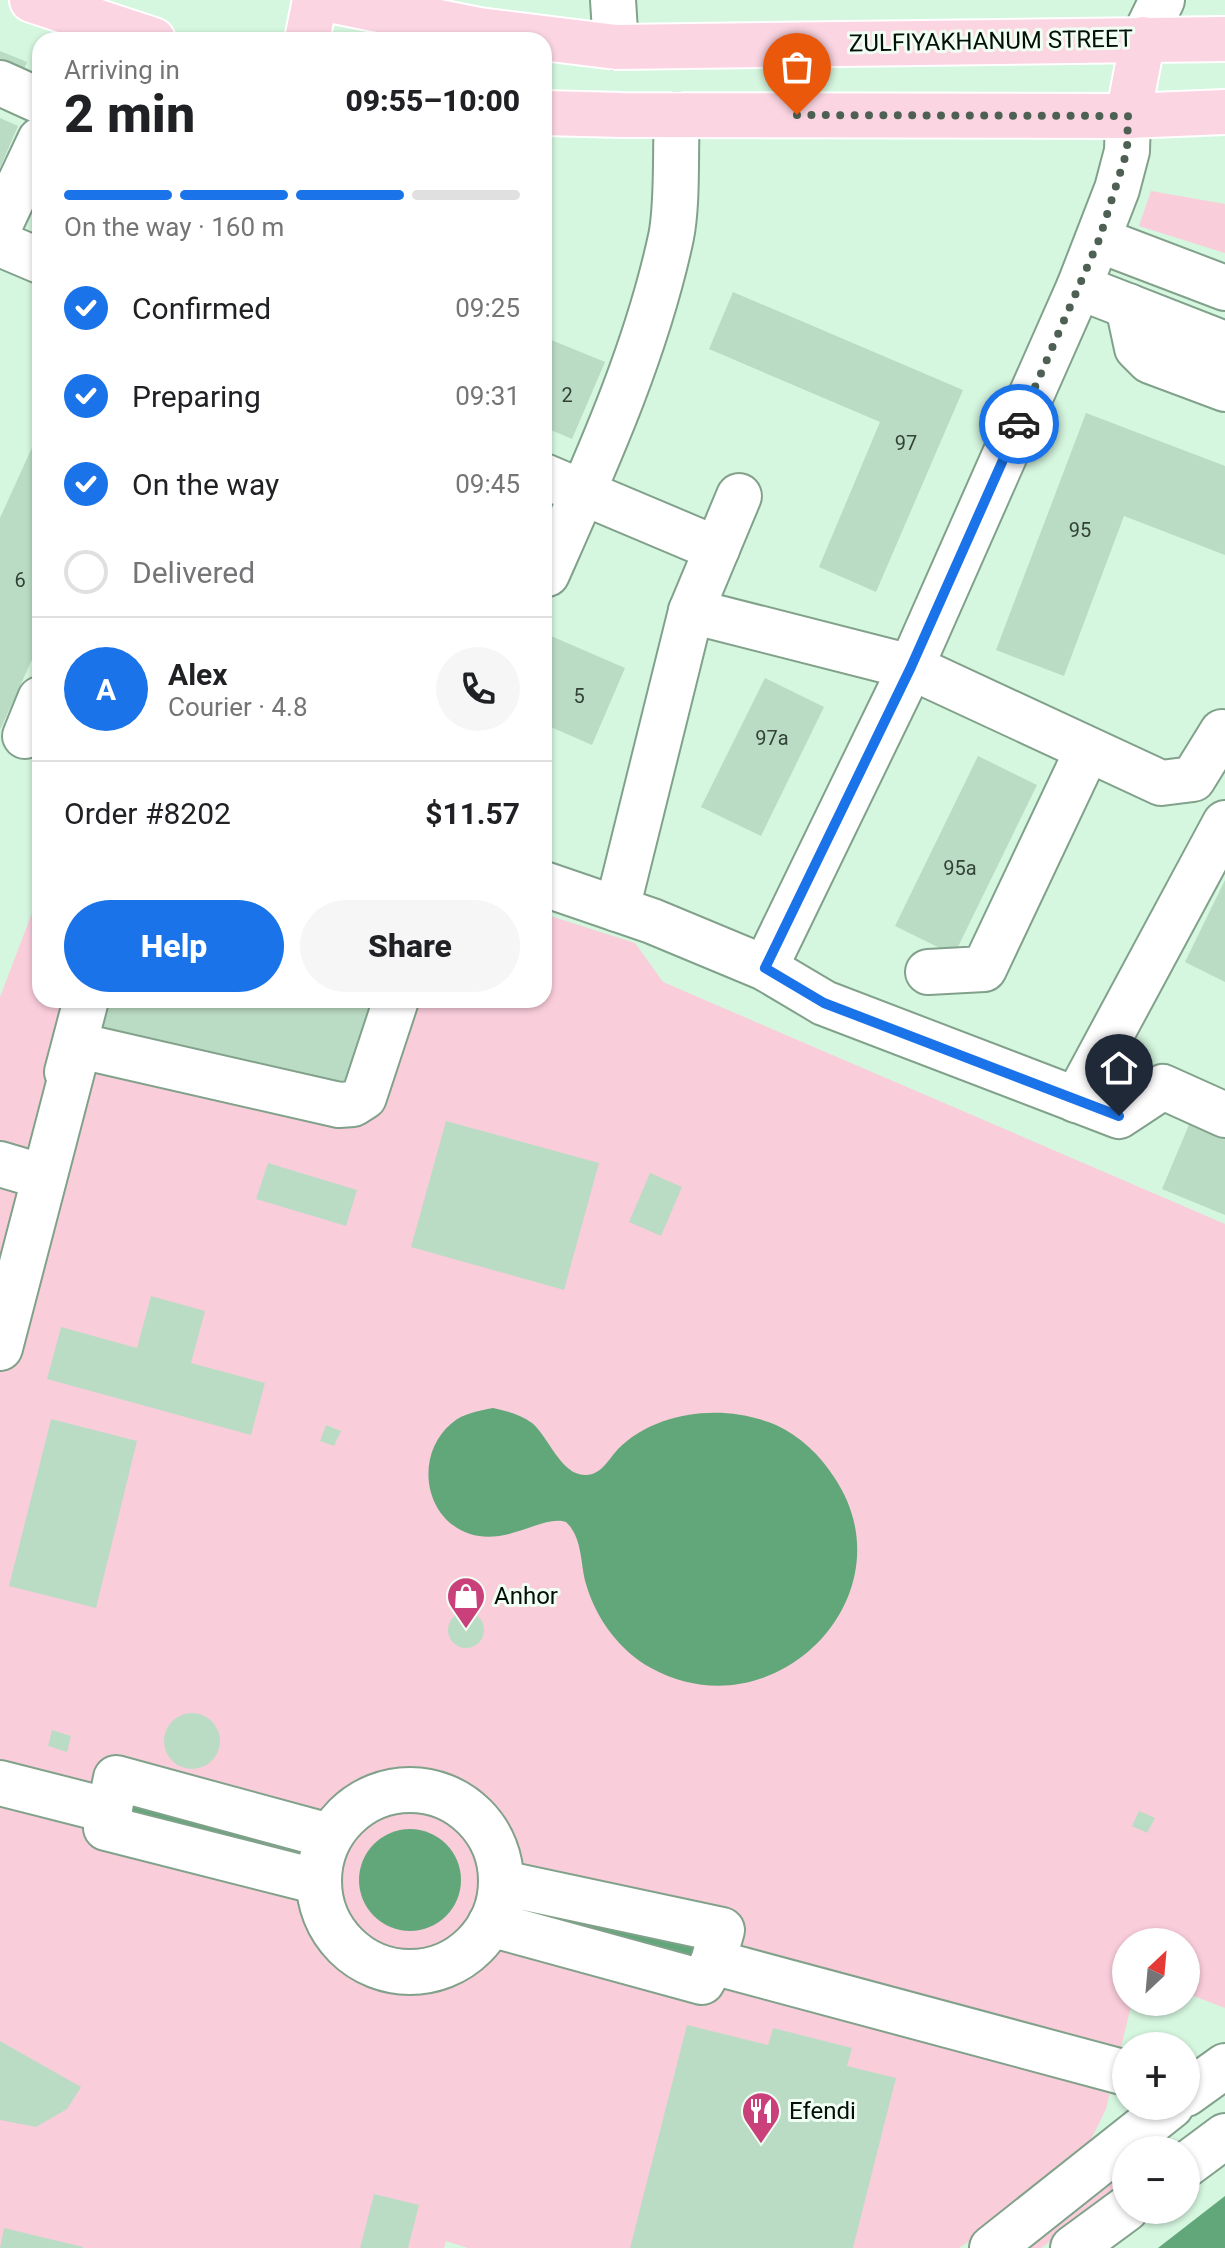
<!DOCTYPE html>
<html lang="en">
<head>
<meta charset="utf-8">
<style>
  body { margin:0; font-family:Roboto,sans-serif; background:#f6f6f6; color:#202124; height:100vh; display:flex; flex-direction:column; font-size:30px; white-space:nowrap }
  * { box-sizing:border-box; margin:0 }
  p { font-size:26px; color:#757577 }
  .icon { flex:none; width:44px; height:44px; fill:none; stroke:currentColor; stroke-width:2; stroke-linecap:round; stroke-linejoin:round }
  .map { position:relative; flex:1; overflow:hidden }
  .sheet { position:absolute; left:32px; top:32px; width:520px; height:976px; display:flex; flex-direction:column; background:#fff; border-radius:24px; box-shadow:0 2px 6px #0004 }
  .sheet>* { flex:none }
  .needle { width:52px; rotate:26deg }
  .fabs { position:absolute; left:1112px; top:1928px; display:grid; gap:16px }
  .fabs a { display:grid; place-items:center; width:88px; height:88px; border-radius:50%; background:#fff; box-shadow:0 2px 6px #0004; font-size:40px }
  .pin { position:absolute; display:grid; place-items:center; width:68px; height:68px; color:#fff; margin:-82px -34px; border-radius:50% 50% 50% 0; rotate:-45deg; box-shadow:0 0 8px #0007 }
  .pin .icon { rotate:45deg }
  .courier { position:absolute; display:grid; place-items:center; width:80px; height:80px; margin:-40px; border:6px solid #1a73e8; border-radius:50%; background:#fff; color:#222; box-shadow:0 2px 10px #0007 }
  .summary em { font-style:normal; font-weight:800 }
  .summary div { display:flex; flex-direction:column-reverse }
  .summary { display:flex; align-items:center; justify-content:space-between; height:136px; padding:0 32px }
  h1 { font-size:52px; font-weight:800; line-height:60px }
  .bar { display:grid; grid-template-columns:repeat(4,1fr); gap:12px 8px; align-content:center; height:96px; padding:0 32px }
  .bar i { height:10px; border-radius:6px; background:#e0e0e0 }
  .bar .current { background:#1a73e8 }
  .bar p { grid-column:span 4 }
  .line { display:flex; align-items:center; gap:20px; padding:0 32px; border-top:2px solid #e0e0e0 }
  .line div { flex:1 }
  .round { display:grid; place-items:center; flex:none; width:84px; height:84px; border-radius:42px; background:#f6f6f6 }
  ol { padding:0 32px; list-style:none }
  li { display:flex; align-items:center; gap:24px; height:88px }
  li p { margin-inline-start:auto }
  li .icon { padding:8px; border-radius:50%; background:#1a73e8; color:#fff; stroke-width:4 }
  li:last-child { color:#757577 }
  li i { width:44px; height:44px; border:4px solid #e0e0e0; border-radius:50% }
  .cta { display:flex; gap:16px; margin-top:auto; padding:16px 32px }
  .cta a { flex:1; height:92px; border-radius:48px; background:#1a73e8; color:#fff; font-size:32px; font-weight:800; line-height:92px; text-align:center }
  .cta a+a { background:#f6f6f6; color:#202124 }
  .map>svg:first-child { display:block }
</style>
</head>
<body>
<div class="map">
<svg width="1225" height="2248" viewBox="0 0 1225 2248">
  <rect width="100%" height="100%" fill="#d5f6df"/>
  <!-- green -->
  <g fill="#facddb">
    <path d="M1151,191L1225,204V253L1139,226Z"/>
    <path d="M40,892V1000H544V914L635,943L663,982L1225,1224V2008L1186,1993V1942H1126V2002H1132L1106,2109L1079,2164L959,2248H468L446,2241L444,2248H0V997Z"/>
    <path d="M1126,2168V2186L1041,2248H1020Z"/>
  </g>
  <!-- water -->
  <g fill="#62a77a">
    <path d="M493,1408C506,1411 520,1414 532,1423C549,1437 561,1476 586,1475C601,1475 609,1459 618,1449C659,1409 726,1404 776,1425C800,1436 820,1455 834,1477C913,1594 775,1736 651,1668C620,1651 596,1619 586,1584C580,1564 583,1538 566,1522C543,1514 508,1546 470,1534C422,1518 415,1453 452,1423C464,1413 478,1411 493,1408Z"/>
    <path d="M128,1801L266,1836L262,1851L125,1815Z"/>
    <circle cx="410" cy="1880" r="51"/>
    <path d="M557,1908L695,1944L691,1959L553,1923Z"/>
    <path d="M1225,2196V2248H1158Z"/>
  </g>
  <!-- building -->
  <g fill="#bbdcc4">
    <path d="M0,51L27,62L18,84L0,77Z"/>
    <path d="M0,118L18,126L0,168Z"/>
    <path d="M733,292L963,390L876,592L819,567L880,422L709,349Z"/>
    <path d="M544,337L605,362L572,439L544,427Z"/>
    <path d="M1086,413L1225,466V555L1124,516L1064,676L996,650Z"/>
    <path d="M40,430V642L0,730V518Z"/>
    <path d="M544,633L625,668L592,745L544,724Z"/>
    <path d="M765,678L824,707L761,836L701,807Z"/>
    <path d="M978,756L1037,785L954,955L895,926Z"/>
    <path d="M1225,880V982L1185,962Z"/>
    <path d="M65,1000H374L343,1128L74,1064Z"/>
    <path d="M1196,1108L1225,1120V1215L1162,1189Z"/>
    <path d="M446,1121L599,1163L564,1290L411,1247Z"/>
    <path d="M268,1163L357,1190L346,1226L256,1199Z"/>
    <path d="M650,1173L682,1187L661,1236L629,1222Z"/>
    <path d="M151,1296L205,1311L191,1363L265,1383L251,1435L47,1379L61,1327L137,1348Z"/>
    <path d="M51,1419L137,1441L96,1608L9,1586Z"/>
    <path d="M326,1425L341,1431L334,1446L320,1441Z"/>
    <circle cx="466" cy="1630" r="18"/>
    <circle cx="192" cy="1741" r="28"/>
    <path d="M52,1730L71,1736L67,1752L48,1746Z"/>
    <path d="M1139,1811L1155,1818L1147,1833L1132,1826Z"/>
    <path d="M687,2025L768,2045L773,2028L852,2048L847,2066L896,2078L853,2248H630Z"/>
    <path d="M0,2041L81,2087L67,2109L36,2127L0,2120Z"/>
    <path d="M374,2194L419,2205L408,2248H360Z"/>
    <path d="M4,2228L83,2247V2248H0Z"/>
  </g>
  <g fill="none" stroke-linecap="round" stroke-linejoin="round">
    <defs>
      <g id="minor">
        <path d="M613,0L616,47"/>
        <path d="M1143,39L1162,0"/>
        <path d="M0,83L40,101"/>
        <path d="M0,225L40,140"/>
        <path d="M1099,240L1225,288"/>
        <path d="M0,244L40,261"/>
        <path d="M1079,287L1225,344"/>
        <path d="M1128,306L1137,348L1150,361L1225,389"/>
        <path d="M544,476L717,549"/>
        <path d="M544,575L547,574C595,465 646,354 671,237C678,203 675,151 677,115"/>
        <path d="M691,611L911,667L1161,783L1193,779L1222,732"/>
        <path d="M25,736L40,699"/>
        <path d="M544,884L652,921L765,968L824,1003L1119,1116L1163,1087L1225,1115"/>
        <path d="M617,909L691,611L739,496"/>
        <path d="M765,968L911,667L1079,287L1117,189L1127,151L1128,116"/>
        <path d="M928,972L984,969L1087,751"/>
        <path d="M76,1045L339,1105L353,1104L364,1097L396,1000"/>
        <path d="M67,1072L86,1000"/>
        <path d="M1076,1100L1225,823"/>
        <path d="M0,1164L44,1177"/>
        <path d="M0,1348L74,1064"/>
        <path d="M0,1783L110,1811"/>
        <circle cx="410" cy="1881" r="91"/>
        <path d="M319,1882L106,1828L116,1778L329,1836"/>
        <path d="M490,1924L702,1982L713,1962L722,1930L502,1883"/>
        <path d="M713,1962L1126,2073"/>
        <path d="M1186,2094L1225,2066"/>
        <path d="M1186,2165L1225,2136"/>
        <path d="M992,2248L1171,2106"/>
        <path d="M1073,2248L1126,2209"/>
      </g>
      <g id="major">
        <path d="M32,0L153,40"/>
        <path d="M329,0L479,30L616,47L1225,39"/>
        <path d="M307,40L315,0"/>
        <path d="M544,113L622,115L1128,116L1225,112"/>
        <path d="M1128,116L1143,39"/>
      </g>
    </defs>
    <!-- minor casing -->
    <use href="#minor" stroke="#82a18b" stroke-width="48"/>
    <!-- major casing -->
    <use href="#major" stroke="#fff" stroke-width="48"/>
    <!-- minor -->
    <use href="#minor" stroke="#fff" stroke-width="44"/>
    <!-- major -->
    <use href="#major" stroke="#fbd5e2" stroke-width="44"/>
  </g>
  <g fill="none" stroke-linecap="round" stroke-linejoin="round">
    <!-- done -->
    <path stroke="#4d6053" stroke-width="8" stroke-dasharray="0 14.4" d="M797,115L1128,116L1127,151L1099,240L1019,424"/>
    <!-- route -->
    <path stroke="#1a73e8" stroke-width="10" d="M1019,424L911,667L765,968L824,1003L1119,1116"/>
  </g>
  <!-- icons -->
  <defs>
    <symbol id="shop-pin" viewBox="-11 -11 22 30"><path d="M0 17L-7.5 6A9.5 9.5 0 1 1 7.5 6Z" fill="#c9407b" stroke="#f0fef4"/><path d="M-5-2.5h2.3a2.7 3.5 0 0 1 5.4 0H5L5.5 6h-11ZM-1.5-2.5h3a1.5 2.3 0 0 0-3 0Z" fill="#fff"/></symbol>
    <symbol id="restaurant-pin" viewBox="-11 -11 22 30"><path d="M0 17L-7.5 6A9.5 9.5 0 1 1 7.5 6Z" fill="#c9407b" stroke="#f0fef4"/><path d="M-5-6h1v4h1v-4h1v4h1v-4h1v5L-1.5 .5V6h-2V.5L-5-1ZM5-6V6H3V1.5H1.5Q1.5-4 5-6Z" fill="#fff"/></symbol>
  </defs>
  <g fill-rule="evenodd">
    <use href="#shop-pin" x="444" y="1574" width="44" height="60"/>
    <use href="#restaurant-pin" x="739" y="2089" width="44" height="60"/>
  </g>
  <g text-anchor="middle" stroke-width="6" stroke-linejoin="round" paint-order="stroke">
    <!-- number labels -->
    <g font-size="20" fill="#324236">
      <text x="567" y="402">2</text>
      <text x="906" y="450">97</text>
      <text x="1080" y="537">95</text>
      <text x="20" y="587">6</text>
      <text x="579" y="703">5</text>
      <text x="772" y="745">97а</text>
      <text x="960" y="875">95а</text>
    </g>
    <!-- street labels -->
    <g font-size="24" fill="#040f07" stroke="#f0fef4">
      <text transform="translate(991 41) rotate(-1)" y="8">ZULFIYAKHANUM STREET</text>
    </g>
    <!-- poi labels -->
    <g font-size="24" fill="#040f07" stroke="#f0fef4" text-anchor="start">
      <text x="494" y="1604">Anhor</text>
      <text x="789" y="2119">Efendi</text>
    </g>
  </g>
</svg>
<div class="fabs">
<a><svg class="needle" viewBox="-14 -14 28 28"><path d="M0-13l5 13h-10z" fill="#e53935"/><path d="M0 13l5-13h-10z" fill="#757577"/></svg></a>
<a>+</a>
<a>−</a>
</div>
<div class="pin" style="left:797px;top:115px;background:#ea580c"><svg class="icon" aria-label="bag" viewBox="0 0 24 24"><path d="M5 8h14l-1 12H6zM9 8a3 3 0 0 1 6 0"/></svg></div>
<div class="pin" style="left:1119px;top:1116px;background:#1f2937"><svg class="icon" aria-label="home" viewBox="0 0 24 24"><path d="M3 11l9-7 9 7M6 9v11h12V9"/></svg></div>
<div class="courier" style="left:1019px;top:424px"><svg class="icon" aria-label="car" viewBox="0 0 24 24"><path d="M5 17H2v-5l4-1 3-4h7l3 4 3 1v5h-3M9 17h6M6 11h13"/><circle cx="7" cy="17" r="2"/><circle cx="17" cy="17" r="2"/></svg></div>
<section class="sheet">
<div class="summary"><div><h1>2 min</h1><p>Arriving in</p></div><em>09:55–10:00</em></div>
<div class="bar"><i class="current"></i><i class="current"></i><i class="current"></i><i></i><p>On the way · 160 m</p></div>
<ol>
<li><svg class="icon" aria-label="check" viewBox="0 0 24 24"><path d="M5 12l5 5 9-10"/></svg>Confirmed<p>09:25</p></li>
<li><svg class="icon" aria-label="check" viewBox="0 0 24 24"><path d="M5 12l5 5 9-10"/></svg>Preparing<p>09:31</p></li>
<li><svg class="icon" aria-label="check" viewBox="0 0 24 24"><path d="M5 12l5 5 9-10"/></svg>On the way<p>09:45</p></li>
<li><i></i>Delivered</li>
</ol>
<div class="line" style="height:144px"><b class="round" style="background:#1a73e8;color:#fff">A</b><div><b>Alex</b><p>Courier · 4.8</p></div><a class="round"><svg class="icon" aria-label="phone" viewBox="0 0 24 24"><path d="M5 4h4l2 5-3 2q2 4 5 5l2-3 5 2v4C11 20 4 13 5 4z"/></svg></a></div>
<div class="line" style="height:104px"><div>Order #8202</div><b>$11.57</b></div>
<div class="cta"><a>Help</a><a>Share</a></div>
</section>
</div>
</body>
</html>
